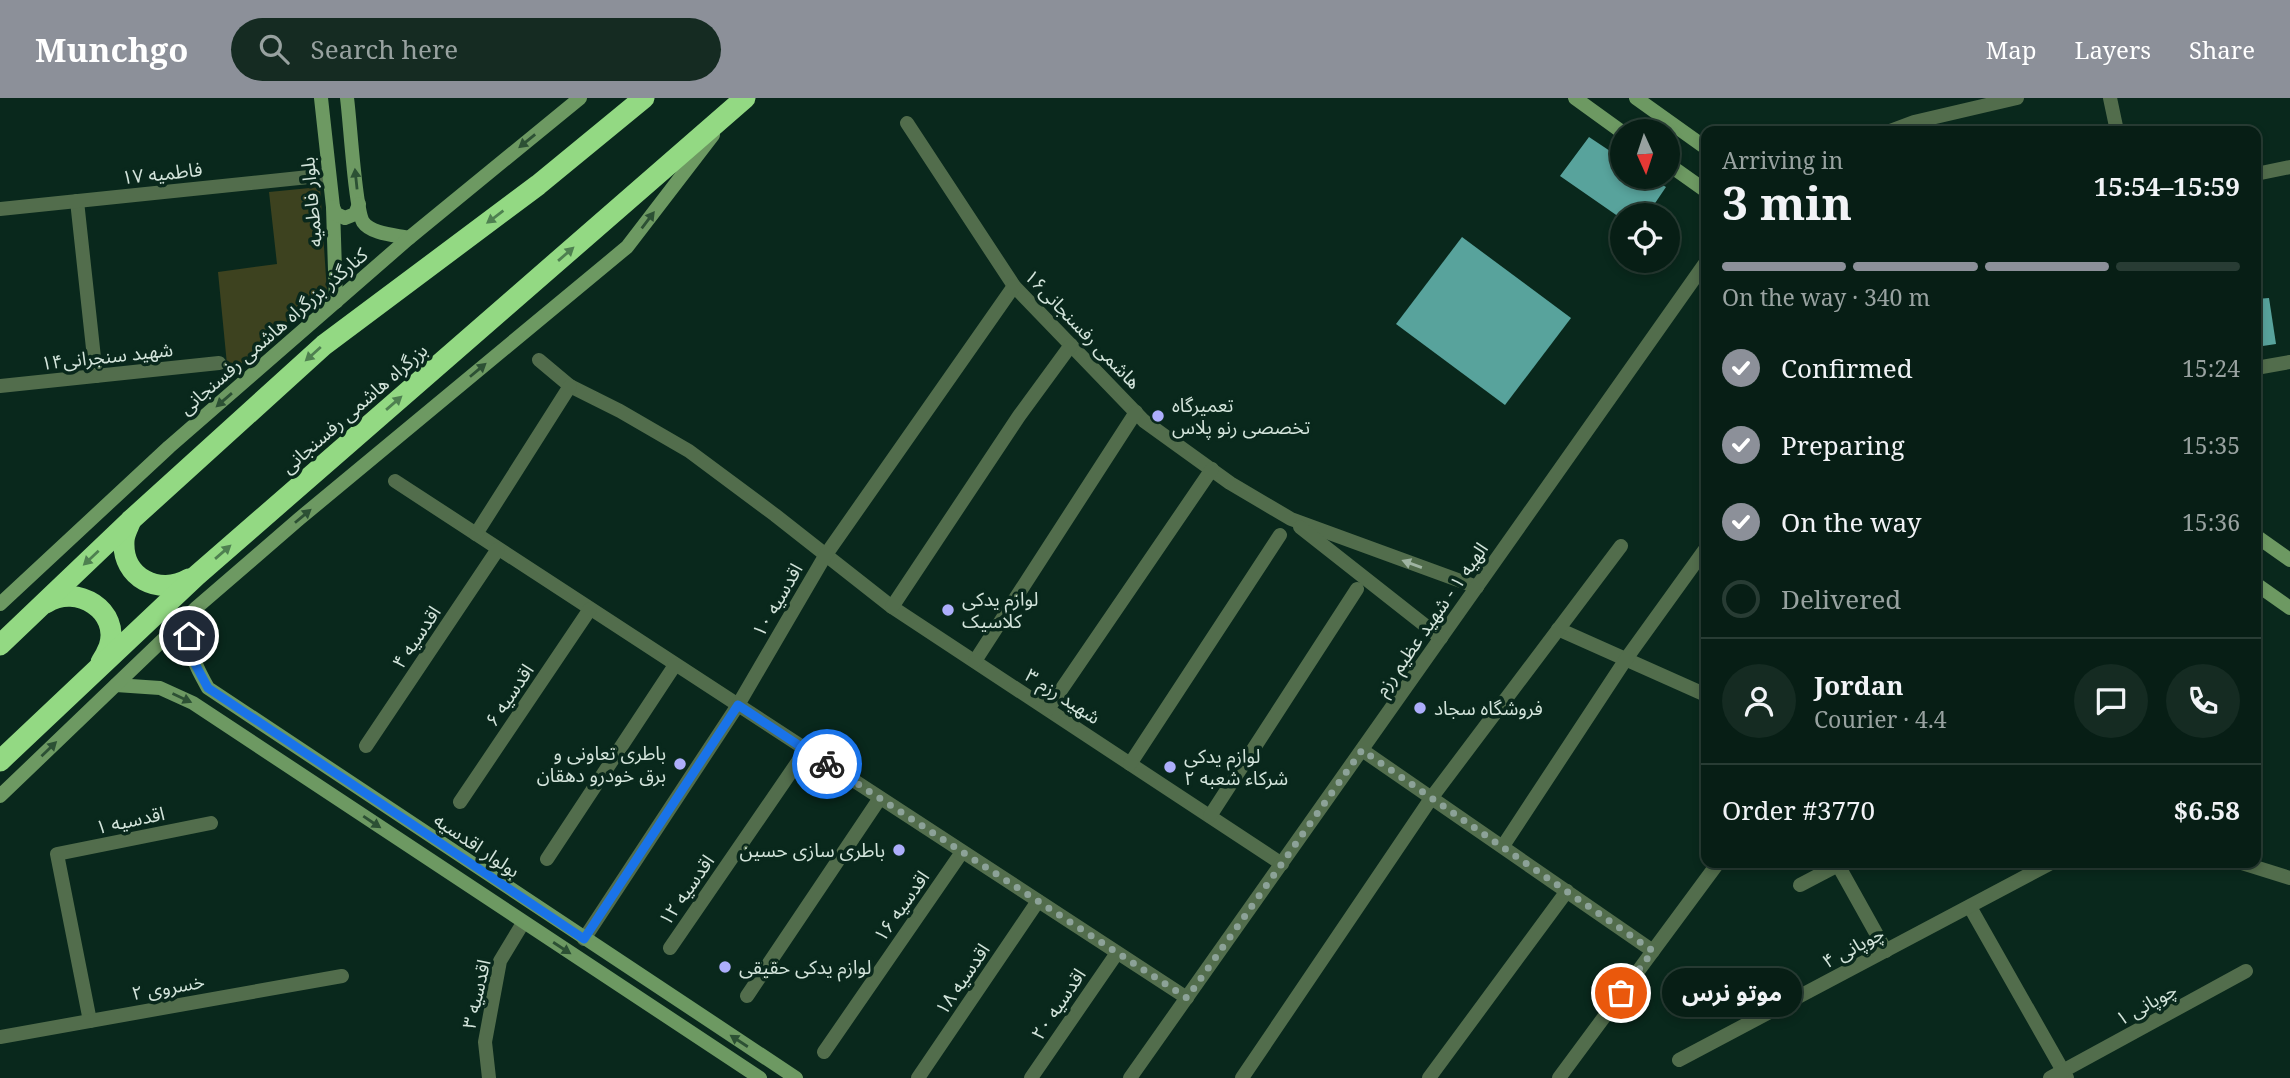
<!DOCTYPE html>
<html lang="en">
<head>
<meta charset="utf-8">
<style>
  body { margin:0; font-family:"Noto Serif","Noto Sans Arabic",serif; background:#152b22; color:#f1f3f6; height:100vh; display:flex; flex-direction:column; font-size:26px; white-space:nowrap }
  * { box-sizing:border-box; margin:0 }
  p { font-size:23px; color:#98a2a0 }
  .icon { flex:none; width:38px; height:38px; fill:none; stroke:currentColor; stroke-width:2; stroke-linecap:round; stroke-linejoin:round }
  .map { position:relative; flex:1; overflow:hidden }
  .drawer { position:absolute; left:1701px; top:28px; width:560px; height:742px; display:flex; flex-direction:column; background:#071e15; border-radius:14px; box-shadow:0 4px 10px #0003,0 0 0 2px #283c34 }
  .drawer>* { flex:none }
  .needle { width:46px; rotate:177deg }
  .tools { position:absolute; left:1610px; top:21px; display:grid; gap:14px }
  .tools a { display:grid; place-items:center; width:70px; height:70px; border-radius:50%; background:#071e15; box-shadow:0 4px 10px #0003,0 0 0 2px #283c34; font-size:35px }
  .pin { position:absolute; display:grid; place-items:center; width:60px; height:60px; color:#fff; margin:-30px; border:4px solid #fff; border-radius:50%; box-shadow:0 2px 7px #0007 }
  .courier { position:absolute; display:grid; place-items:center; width:70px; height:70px; margin:-35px; border:5px solid #1a73e8; border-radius:50%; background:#fff; color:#222; box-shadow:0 2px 9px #0007 }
  .bubble { position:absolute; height:49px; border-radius:24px; background:#071e15; box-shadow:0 4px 10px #0003,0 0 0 2px #283c34; font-size:23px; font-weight:700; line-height:49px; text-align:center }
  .summary em { font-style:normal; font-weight:700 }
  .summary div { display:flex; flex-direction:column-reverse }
  .summary { display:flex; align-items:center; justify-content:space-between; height:119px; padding:0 21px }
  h1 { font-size:46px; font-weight:700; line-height:52px }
  .bar { display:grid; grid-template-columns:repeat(4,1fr); gap:10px 7px; align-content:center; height:84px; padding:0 21px }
  .bar i { height:9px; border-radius:5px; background:#283c34 }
  .bar .active { background:#8c9099 }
  .bar p { grid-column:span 4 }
  .line { display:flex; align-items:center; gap:18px; padding:0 21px; border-top:2px solid #283c34 }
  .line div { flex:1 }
  .round { display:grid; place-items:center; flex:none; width:74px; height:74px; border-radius:37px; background:#152b22 }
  ol { padding:0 21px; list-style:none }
  li { display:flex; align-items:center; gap:21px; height:77px }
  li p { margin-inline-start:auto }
  li .icon { padding:7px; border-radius:50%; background:#8c9099; color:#fff; stroke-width:4 }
  li:last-child { color:#98a2a0 }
  li i { width:38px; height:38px; border:4px solid #283c34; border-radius:50% }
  header { display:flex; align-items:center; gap:42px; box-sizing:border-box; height:98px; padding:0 35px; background:#8c9099; color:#fff }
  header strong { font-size:33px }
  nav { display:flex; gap:38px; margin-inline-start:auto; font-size:24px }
  .search { width:490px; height:63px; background:#152b22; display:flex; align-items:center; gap:18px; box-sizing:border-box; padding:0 24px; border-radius:38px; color:#98a2a0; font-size:26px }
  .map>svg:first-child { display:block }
</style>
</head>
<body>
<header>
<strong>Munchgo</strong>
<div class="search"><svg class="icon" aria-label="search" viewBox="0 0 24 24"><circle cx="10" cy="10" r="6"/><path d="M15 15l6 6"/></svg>Search here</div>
<nav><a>Map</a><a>Layers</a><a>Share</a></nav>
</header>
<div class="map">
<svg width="2290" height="980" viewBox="0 0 2290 980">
  <rect width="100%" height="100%" fill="#09281c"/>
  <!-- green -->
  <path fill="#3d421f" d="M320,89L327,194L228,277L218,174L277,166L269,94Z"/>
  <!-- building -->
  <g fill="#58a39c">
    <path d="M1589,39L1622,61V79H1649L1666,89L1647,117H1622V121L1560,78Z"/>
    <path d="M1462,139L1571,220L1505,307L1396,226Z"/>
    <path d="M2269,200L2276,246L2256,249V201Z"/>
  </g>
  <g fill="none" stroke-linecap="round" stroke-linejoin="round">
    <!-- street -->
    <g stroke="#526d4c" stroke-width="14">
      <path d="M2110,0L2117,33"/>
      <path d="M907,25L1014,188L1144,323L1230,385L1291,421L1477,489"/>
      <path d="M1890,33L1914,24L2017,0"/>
      <path d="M2256,76L2290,69"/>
      <path d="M77,103L96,278"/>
      <path d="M0,111L328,77"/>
      <path d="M539,262L570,288L620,313L689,353L775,417L892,509L1282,766"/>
      <path d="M2256,270L2290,264"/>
      <path d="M0,288L219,265"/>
      <path d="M395,383L1187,900"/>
      <path d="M1300,429L1441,540"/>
      <path d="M476,436L570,288"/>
      <path d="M892,509L1019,318L1071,247"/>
      <path d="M1558,531L1706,597"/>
      <path d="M975,563L1136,314"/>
      <path d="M1048,611L1212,371"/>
      <path d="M366,648L498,451"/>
      <path d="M1362,652L1653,853"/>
      <path d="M1130,666L1280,437"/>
      <path d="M460,704L590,511"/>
      <path d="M1210,718L1357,491"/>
      <path d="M1503,748L1626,561L1706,450"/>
      <path d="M547,761L675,567"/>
      <path d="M2242,765L2290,780"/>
      <path d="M1838,767L1886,853"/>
      <path d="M1800,787L1842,765"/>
      <path d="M1970,809L2067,980"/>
      <path d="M584,841L738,607L825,458L1014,188"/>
      <path d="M670,850L806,652"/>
      <path d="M747,898L880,700"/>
      <path d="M90,923L57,756L211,725"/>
      <path d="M0,939L342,878"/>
      <path d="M824,954L962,754"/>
      <path d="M1679,962L2051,765"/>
      <path d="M489,980L485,944L500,863L523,825"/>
      <path d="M918,980L1038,803"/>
      <path d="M1031,980L1117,855"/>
      <path d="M1130,980L1706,164"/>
      <path d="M1242,980L1432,699L1621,448"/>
      <path d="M1429,980L1567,793"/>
      <path d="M1559,980L1718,765"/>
      <path d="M2050,980L2246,873"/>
    </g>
    <!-- secondary -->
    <g stroke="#6d9962" stroke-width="14">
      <path d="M321,0L333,109L336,204"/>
      <path d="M347,0C350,21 355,111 363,124C371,136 396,137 409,140"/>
      <path d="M1575,0L1622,34"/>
      <path d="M1636,0L1706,50"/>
      <path d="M1668,66L1706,93"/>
      <path d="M333,109L336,116L345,120L355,116L359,106"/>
      <path d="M2256,438L2290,462"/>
      <path d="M2256,486L2290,510"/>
      <path d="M0,506L169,349L409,140L580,0"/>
      <path d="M196,512C186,548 190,558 208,590L796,980"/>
      <path d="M116,587L160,590L193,605L760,980"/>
      <path d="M0,698L196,510L299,421L627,149L713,37"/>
    </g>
    <!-- highway -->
    <g stroke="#93d983" stroke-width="21">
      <path d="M131,422C129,428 124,436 124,443C122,480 159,498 189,481"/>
      <path d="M46,505C77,485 121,513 109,549C107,554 104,560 101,564"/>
      <path d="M0,547L131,422L324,247L538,87L644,0"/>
      <path d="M0,663L196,478L745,0"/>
    </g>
  </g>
  <!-- one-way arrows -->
  <defs><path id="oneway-solid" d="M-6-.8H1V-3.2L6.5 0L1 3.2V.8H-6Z" transform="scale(1.75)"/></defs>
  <g fill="#2c5034">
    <use href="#oneway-solid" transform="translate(527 43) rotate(141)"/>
    <use href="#oneway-solid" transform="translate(356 81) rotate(-96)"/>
    <use href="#oneway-solid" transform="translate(648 122) rotate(-53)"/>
    <use href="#oneway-solid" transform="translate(478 272) rotate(-40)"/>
    <use href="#oneway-solid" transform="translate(224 302) rotate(139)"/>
    <use href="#oneway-solid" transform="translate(303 418) rotate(-40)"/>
    <use href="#oneway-solid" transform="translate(182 600) rotate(25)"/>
    <use href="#oneway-solid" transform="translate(49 651) rotate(-44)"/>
    <use href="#oneway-solid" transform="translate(372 724) rotate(34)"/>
    <use href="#oneway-solid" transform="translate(562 850) rotate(33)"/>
    <use href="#oneway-solid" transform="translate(739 943) rotate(-147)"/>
  </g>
  <g fill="#4e8050">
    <use href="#oneway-solid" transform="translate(495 119) rotate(143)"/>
    <use href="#oneway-solid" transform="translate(566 156) rotate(-41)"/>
    <use href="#oneway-solid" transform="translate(313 256) rotate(138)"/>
    <use href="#oneway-solid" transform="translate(394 305) rotate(-41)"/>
    <use href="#oneway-solid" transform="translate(223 454) rotate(-41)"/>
    <use href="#oneway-solid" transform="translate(91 460) rotate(137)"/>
  </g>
  <use fill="#9fb4a2" href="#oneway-solid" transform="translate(1412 466) rotate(-160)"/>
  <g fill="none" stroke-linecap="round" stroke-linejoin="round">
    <!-- done -->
    <path stroke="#8ca298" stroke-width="7" stroke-dasharray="0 12.6" d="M827,666L1187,900L1362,652L1653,853L1621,895"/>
    <!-- route -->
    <path stroke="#1a73e8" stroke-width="9" d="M189,538L194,564L208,590L584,841L738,607L827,666"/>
  </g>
  <!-- markers -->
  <g fill="#adaefb" stroke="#09281c" stroke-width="2.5">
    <circle cx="1158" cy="318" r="7"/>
    <circle cx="948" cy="512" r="7"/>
    <circle cx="1420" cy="610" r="7"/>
    <circle cx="680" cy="666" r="7"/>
    <circle cx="1170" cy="669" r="7"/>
    <circle cx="899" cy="752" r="7"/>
    <circle cx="725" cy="869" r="7"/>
  </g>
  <g text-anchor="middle" stroke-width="7" stroke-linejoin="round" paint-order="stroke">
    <!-- street labels -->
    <g font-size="19" fill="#d3e4db" stroke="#09281c">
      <text transform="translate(162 75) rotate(-6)" y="7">فاطمیه ۱۷</text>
      <text transform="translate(311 104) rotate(-95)" y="7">بلوار فاطمیه</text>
      <text transform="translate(1083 231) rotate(46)" y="7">هاشمی رفسنجانی۱۶</text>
      <text transform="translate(273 233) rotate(-41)" y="7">کنارگذر بزرگراه هاشمی رفسنجانی</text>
      <text transform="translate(107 258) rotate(-6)" y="7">شهید سنجرانی۱۴</text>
      <text transform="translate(354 310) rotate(-41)" y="7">بزرگراه هاشمی رفسنجانی</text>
      <text transform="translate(777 502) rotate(-60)" y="7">اقدسیه ۱۰</text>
      <text transform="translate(1431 521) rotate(-55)" y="7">الهیه ۱ - شهید عظیم رزم</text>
      <text transform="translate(416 539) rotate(-56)" y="7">اقدسیه ۴</text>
      <text transform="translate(509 597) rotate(-56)" y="7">اقدسیه ۶</text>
      <text transform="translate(1063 598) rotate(33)" y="7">شهید رزم ۳</text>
      <text transform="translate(130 722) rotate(-12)" y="7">اقدسیه ۱</text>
      <text transform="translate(477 747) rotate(34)" y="7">بولوار اقدسیه</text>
      <text transform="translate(686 792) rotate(-55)" y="7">اقدسیه ۱۲</text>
      <text transform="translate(901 808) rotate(-55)" y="7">اقدسیه ۱۶</text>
      <text transform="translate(1853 849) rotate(-28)" y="7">چوپانی ۴</text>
      <text transform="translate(962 881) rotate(-56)" y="7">اقدسیه ۱۸</text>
      <text transform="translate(168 889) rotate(-10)" y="7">خسروی ۲</text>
      <text transform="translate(476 896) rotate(-77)" y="7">اقدسیه ۳</text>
      <text transform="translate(1058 906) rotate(-56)" y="7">اقدسیه ۲۰</text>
      <text transform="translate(2146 906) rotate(-29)" y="7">چوپانی ۱</text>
    </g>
    <!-- poi labels -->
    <g font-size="19" fill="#d3e4db" stroke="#09281c" text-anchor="start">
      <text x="1172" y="314">تعمیرگاه<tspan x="1172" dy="22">تخصصی رنو پلاس</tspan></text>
      <text x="962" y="508">لوازم یدکی<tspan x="962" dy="22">کلاسیک</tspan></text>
      <text x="1434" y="617">فروشگاه سجاد</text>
      <text x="666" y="662" text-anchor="end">باطری تعاونی و<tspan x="666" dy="22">برق خودرو دهقان</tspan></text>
      <text x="1184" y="665">لوازم یدکی<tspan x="1184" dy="22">شرکاء شعبه ۲</tspan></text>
      <text x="885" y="759" text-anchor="end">باطری سازی حسین</text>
      <text x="739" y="876">لوازم یدکی حقیقی</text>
    </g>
  </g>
</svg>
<div class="tools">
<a><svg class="needle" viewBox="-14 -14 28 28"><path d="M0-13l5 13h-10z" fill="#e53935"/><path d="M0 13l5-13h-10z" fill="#98a2a0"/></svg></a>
<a><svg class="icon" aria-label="locate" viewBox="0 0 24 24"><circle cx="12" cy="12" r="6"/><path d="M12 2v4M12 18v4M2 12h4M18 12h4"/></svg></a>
</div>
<div class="pin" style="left:1621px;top:895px;background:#ea580c"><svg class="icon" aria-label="bag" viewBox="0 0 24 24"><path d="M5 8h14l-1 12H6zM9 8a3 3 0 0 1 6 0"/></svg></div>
<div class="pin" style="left:189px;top:538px;background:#1f2937"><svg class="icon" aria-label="home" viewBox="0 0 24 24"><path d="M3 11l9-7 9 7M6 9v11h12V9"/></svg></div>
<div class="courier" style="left:827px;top:666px"><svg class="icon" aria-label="bike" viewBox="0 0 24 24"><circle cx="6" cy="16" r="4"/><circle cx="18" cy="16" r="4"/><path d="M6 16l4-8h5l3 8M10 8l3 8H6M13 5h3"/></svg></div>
<div class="bubble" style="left:1662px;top:870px;width:140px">موتو نرس</div>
<section class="drawer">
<div class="summary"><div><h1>3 min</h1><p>Arriving in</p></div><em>15:54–15:59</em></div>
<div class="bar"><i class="active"></i><i class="active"></i><i class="active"></i><i></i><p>On the way · 340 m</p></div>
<ol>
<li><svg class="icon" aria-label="check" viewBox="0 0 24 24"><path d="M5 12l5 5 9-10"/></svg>Confirmed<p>15:24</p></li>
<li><svg class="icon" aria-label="check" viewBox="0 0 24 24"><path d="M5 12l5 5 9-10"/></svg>Preparing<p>15:35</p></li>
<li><svg class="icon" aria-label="check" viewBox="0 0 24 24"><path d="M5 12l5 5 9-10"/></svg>On the way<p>15:36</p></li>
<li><i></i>Delivered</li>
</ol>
<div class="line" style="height:126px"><a class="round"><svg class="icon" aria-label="person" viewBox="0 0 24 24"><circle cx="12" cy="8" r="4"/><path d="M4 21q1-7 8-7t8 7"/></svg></a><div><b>Jordan</b><p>Courier · 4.4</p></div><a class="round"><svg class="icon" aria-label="chat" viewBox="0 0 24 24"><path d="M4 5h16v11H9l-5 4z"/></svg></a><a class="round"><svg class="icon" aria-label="phone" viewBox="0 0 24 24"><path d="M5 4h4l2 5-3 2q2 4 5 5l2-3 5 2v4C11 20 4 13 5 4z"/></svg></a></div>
<div class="line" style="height:91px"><div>Order #3770</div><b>$6.58</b></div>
</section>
</div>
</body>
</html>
